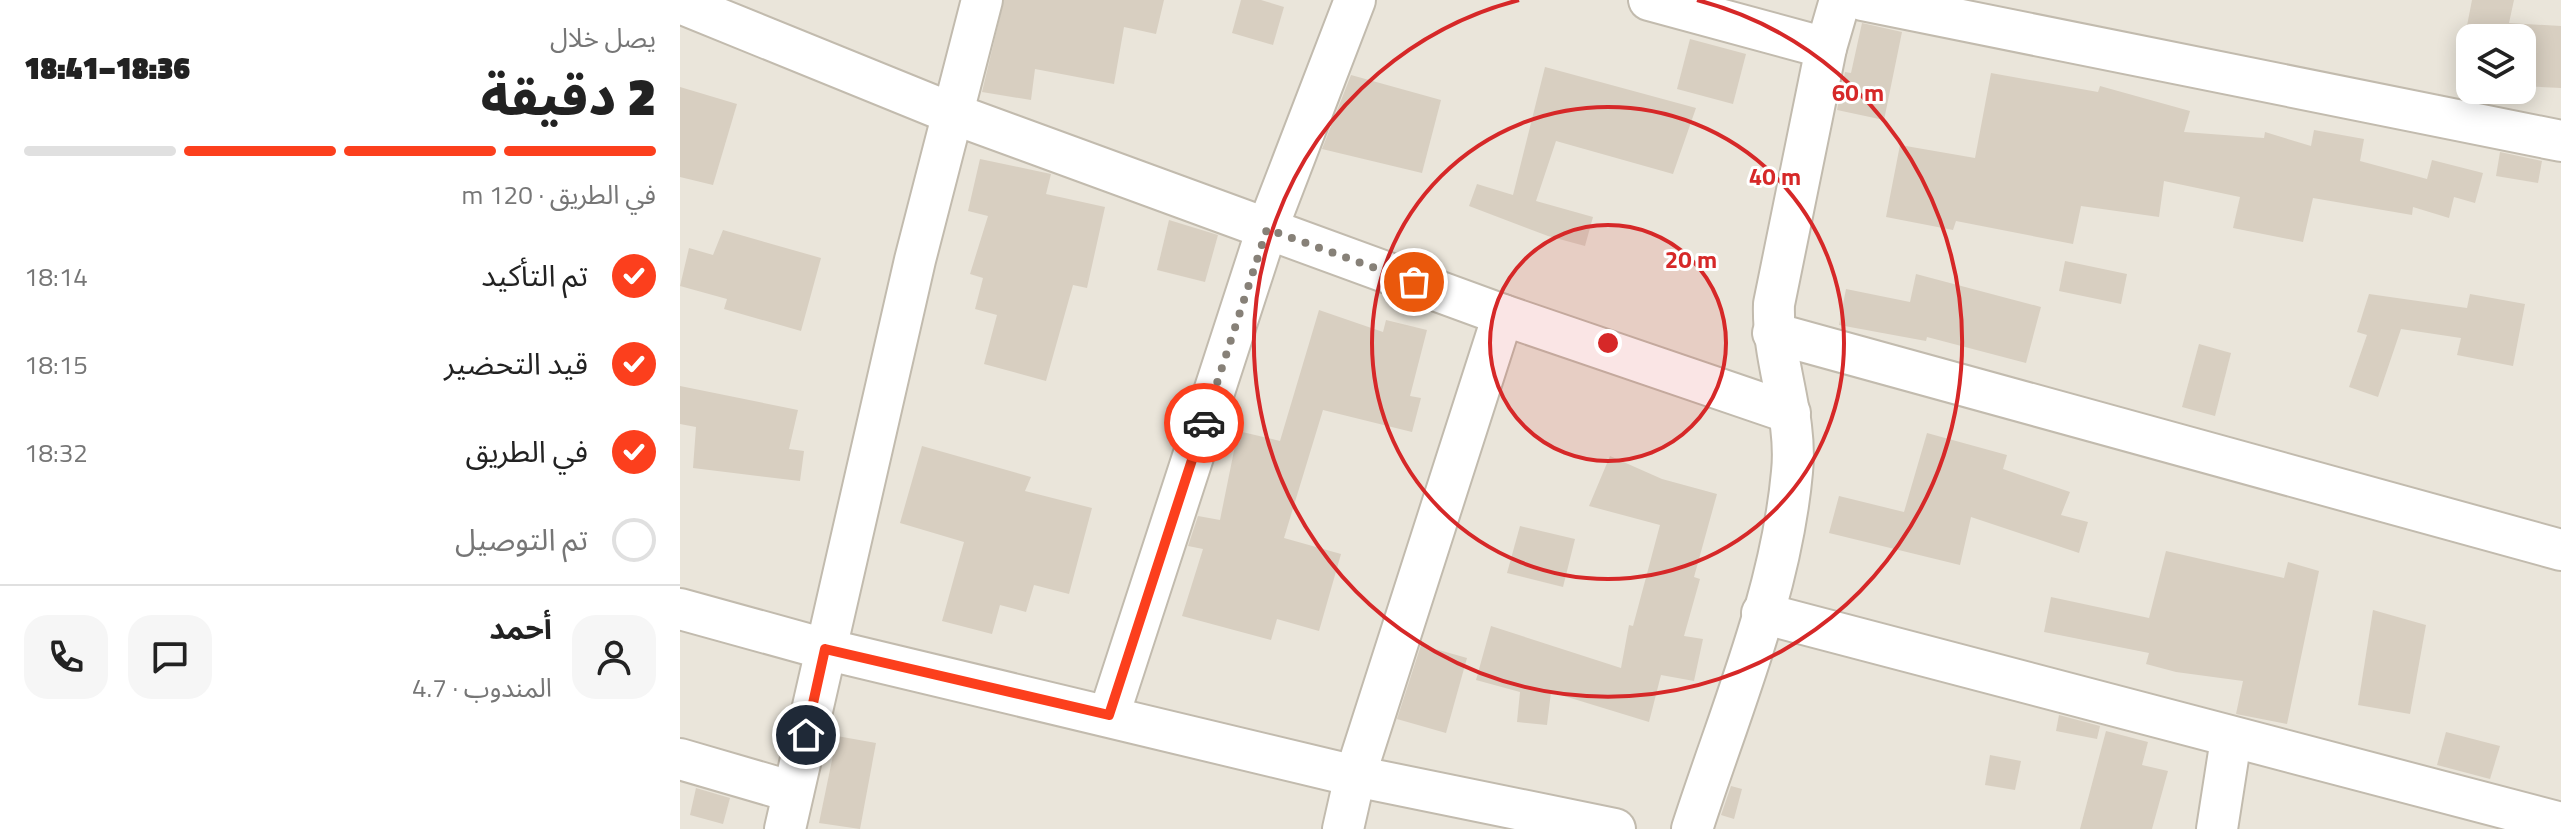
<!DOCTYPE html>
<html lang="ar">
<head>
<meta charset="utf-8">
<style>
  body { margin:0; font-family:"Titillium Web","Noto Sans Arabic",sans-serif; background:#f6f6f6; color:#222; direction:rtl; height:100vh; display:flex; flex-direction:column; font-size:30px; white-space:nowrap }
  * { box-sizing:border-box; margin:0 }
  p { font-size:26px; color:#767676 }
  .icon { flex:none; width:44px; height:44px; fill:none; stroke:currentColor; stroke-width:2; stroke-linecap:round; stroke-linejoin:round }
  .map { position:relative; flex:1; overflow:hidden; direction:ltr }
  .panel { display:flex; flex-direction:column; background:#fff; width:680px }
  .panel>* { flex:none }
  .controls { position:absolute; left:1776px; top:24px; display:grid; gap:16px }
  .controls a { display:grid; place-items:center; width:80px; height:80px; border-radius:16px; background:#fff; box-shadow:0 4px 20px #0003; font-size:40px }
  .pin { position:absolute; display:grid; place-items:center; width:68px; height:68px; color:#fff; margin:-34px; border:4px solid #fff; border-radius:50%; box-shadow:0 2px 8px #0007 }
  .courier { position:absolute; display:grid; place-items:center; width:80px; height:80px; margin:-40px; border:6px solid #fc3f1d; border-radius:50%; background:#fff; color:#222; box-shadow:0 2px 10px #0007 }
  .headline em { font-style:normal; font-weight:800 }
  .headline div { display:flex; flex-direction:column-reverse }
  .headline { display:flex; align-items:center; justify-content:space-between; height:136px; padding:0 24px }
  h1 { font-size:52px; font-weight:800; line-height:60px }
  .bar { display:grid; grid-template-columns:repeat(4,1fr); gap:12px 8px; align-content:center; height:96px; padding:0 24px }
  .bar i { height:10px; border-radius:6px; background:#e0e0e0 }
  .bar .current { background:#fc3f1d }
  .bar p { grid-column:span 4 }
  .line { display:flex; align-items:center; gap:20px; padding:0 24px; border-top:2px solid #e0e0e0 }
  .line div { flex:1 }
  .round { display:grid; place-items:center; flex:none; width:84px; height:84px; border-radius:24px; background:#f6f6f6 }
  ol { padding:0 24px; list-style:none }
  li { display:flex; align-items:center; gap:24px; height:88px }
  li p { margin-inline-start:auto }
  li .icon { padding:8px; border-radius:50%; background:#fc3f1d; color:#fff; stroke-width:4 }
  li:last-child { color:#767676 }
  li i { width:44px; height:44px; border:4px solid #e0e0e0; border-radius:50% }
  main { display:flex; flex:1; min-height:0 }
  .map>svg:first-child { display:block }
</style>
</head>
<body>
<main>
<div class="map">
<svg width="1881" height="829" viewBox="0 0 1881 829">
  <rect width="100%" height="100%" fill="#f6f3ec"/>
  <!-- residential -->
  <path fill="#eae5da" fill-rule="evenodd" d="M0,0H1881V829H0ZM1790,38H1842V90H1790Z"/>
  <!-- building -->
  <g fill="#d8cfc1">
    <path d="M324,0H484L476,34L444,27L434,84L355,69L351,100L302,92Z"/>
    <path d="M561,0H581L604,7L593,45L552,33Z"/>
    <path d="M1792,0H1834L1829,23L1881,26V88L1842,86V38H1790V80L1777,77Z"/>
    <path d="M1182,23L1222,32L1204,120L1157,110L1165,72L1171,73Z"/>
    <path d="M1010,39L1066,54L1053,104L997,89Z"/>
    <path d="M865,67L1016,108L993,174L876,141L856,201L913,217L905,246L868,236L789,206L797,184L833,195Z"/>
    <path d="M1311,73L1418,92L1420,86L1510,111L1504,132L1584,138L1585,132L1631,146L1634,130L1684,139L1680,161L1747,179L1752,160L1803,173L1795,203L1774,197L1769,218L1733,207L1732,215L1633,198L1623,242L1553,228L1560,197L1484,181L1479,217L1401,206L1393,244L1276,221L1273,230L1206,217L1220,145L1295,158Z"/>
    <path d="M671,75L761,100L742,173L642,149Z"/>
    <path d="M0,87L57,104L33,185L0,177Z"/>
    <path d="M1820,152L1862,161L1858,183L1816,176Z"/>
    <path d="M300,159L371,174L366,194L425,207L407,288L393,285L366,381L304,364L317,315L295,309L303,278L290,274L308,216L288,211Z"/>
    <path d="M489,220L538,235L525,282L477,270Z"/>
    <path d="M43,230L141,258L121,331L44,309L47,299L0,286L9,248L33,255Z"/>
    <path d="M1385,261L1447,274L1441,304L1379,291Z"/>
    <path d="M1236,274L1361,307L1346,363L1247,337L1246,341L1159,325L1166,289L1230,302Z"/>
    <path d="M1689,294L1787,308L1790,294L1845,304L1833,366L1777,355L1781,338L1721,329L1698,397L1669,387L1687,335L1677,332Z"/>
    <path d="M639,310L703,332L706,320L747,330L730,396L741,398L732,432L643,410L604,538L661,554L639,631L597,619L591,640L502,616L523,549L508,546L518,516L540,520L558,431L600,441Z"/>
    <path d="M1519,344L1551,353L1535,416L1502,407Z"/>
    <path d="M0,386L118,410L109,449L124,451L120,481L13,468L16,427L0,424Z"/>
    <path d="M1247,433L1327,455L1323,469L1390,492L1381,515L1408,522L1399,553L1291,517L1280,565L1149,533L1159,496L1224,512Z"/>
    <path d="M242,446L351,477L345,491L412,508L389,594L354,585L346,612L320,605L312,634L262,621L284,542L220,523Z"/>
    <path d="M930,456L982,479L1037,494L1014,577L1020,579L1004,636L1023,639L1014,681L981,675L969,722L871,692L867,725L837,722L840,692L796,680L811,626L941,668L949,625L953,626L980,525L909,506Z"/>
    <path d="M840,526L895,539L883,587L827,573Z"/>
    <path d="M1486,551L1604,578L1608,562L1639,571L1607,724L1556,714L1563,681L1496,672L1466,664L1469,653L1364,632L1371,597L1469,618Z"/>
    <path d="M1693,610L1746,625L1730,714L1678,705Z"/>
    <path d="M741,645L787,658L766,733L717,719Z"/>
    <path d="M1379,715L1420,726L1417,739L1376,731Z"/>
    <path d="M1426,731L1468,742L1462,765L1488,771L1472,829H1400Z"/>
    <path d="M1766,732L1820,746L1810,779L1757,765Z"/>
    <path d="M157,736L196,743L180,829L139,823Z"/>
    <path d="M1310,755L1341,761L1335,790L1305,785Z"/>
    <path d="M1051,786L1062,789L1054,819L1041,815Z"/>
    <path d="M16,788L50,798L43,824L10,815Z"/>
  </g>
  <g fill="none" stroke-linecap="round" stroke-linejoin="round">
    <defs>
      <g id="minor">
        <path d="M969,0L1146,48"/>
        <path d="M1182,0L1881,141"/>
        <path d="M0,3L271,113L823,315L1110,413"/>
        <path d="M1093,333L1881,550"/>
        <path d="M0,609L145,649L675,776L935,829"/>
        <path d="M1082,613L1881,823"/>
        <path d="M429,715L587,229L675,0"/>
        <path d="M0,759L113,792"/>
        <path d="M105,829L235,260L302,0"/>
        <path d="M663,829L675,776L823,315"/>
        <path d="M1012,829C1049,714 1101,594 1112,472C1118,415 1092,362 1094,304L1146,48L1160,0"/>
        <path d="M1537,829L1551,739"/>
      </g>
    </defs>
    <!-- minor casing -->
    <use href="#minor" stroke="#c2bbae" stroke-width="44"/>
    <!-- minor -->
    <use href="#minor" stroke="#fff" stroke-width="40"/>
  </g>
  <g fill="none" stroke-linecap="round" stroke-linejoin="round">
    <!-- done -->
    <path stroke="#878178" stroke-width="8" stroke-dasharray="0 14.4" d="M524,423L587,229L734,282"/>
    <!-- route -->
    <path stroke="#fc3f1d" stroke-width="10" d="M126,735L145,649L429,715L524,423"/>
  </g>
  <!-- distance rings -->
  <circle cx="928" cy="343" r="118" fill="#d62828" fill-opacity=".12"/>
  <g fill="none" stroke="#d62828" stroke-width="4">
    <circle cx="928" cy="343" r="118"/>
    <circle cx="928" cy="343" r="236"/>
    <path d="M1017 0A354 354 0 1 1 839 0"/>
  </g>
  <circle cx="928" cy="343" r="12" fill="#d62828" stroke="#fff" stroke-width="4"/>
  <g font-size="24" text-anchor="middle" font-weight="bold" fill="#d62828" stroke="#fff" stroke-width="6" stroke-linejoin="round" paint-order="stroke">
    <text x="1178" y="101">60 m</text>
    <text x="1095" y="185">40 m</text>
    <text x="1011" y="268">20 m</text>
  </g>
</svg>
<div class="controls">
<a><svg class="icon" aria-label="layers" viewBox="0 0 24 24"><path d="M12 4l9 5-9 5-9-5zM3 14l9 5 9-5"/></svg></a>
</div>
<div class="pin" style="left:734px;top:282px;background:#ea580c"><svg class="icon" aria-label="bag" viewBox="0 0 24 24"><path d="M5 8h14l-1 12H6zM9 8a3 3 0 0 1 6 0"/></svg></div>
<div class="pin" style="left:126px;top:735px;background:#1f2937"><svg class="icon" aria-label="home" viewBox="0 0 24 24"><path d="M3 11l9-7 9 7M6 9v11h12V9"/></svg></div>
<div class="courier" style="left:524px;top:423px"><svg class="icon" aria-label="car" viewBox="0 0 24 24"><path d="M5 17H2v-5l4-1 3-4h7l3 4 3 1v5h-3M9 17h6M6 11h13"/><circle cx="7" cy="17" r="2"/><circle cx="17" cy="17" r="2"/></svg></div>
</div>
<section class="panel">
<div class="headline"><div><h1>2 دقيقة</h1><p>يصل خلال</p></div><em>18:36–18:41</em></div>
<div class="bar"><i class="current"></i><i class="current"></i><i class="current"></i><i></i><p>في الطريق · 120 m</p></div>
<ol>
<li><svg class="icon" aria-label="check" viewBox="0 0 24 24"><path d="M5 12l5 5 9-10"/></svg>تم التأكيد<p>18:14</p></li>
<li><svg class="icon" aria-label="check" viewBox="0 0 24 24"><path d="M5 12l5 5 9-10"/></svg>قيد التحضير<p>18:15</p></li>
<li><svg class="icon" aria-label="check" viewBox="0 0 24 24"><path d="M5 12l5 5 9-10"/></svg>في الطريق<p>18:32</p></li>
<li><i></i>تم التوصيل</li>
</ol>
<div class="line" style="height:144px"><a class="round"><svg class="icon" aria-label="person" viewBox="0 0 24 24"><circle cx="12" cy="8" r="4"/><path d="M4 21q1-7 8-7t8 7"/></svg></a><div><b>أحمد</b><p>المندوب · 4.7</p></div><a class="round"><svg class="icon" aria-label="chat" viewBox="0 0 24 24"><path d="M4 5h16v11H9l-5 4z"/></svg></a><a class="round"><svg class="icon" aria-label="phone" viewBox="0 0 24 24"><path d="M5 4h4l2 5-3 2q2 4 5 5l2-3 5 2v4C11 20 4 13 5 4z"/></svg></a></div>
</section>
</main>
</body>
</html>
